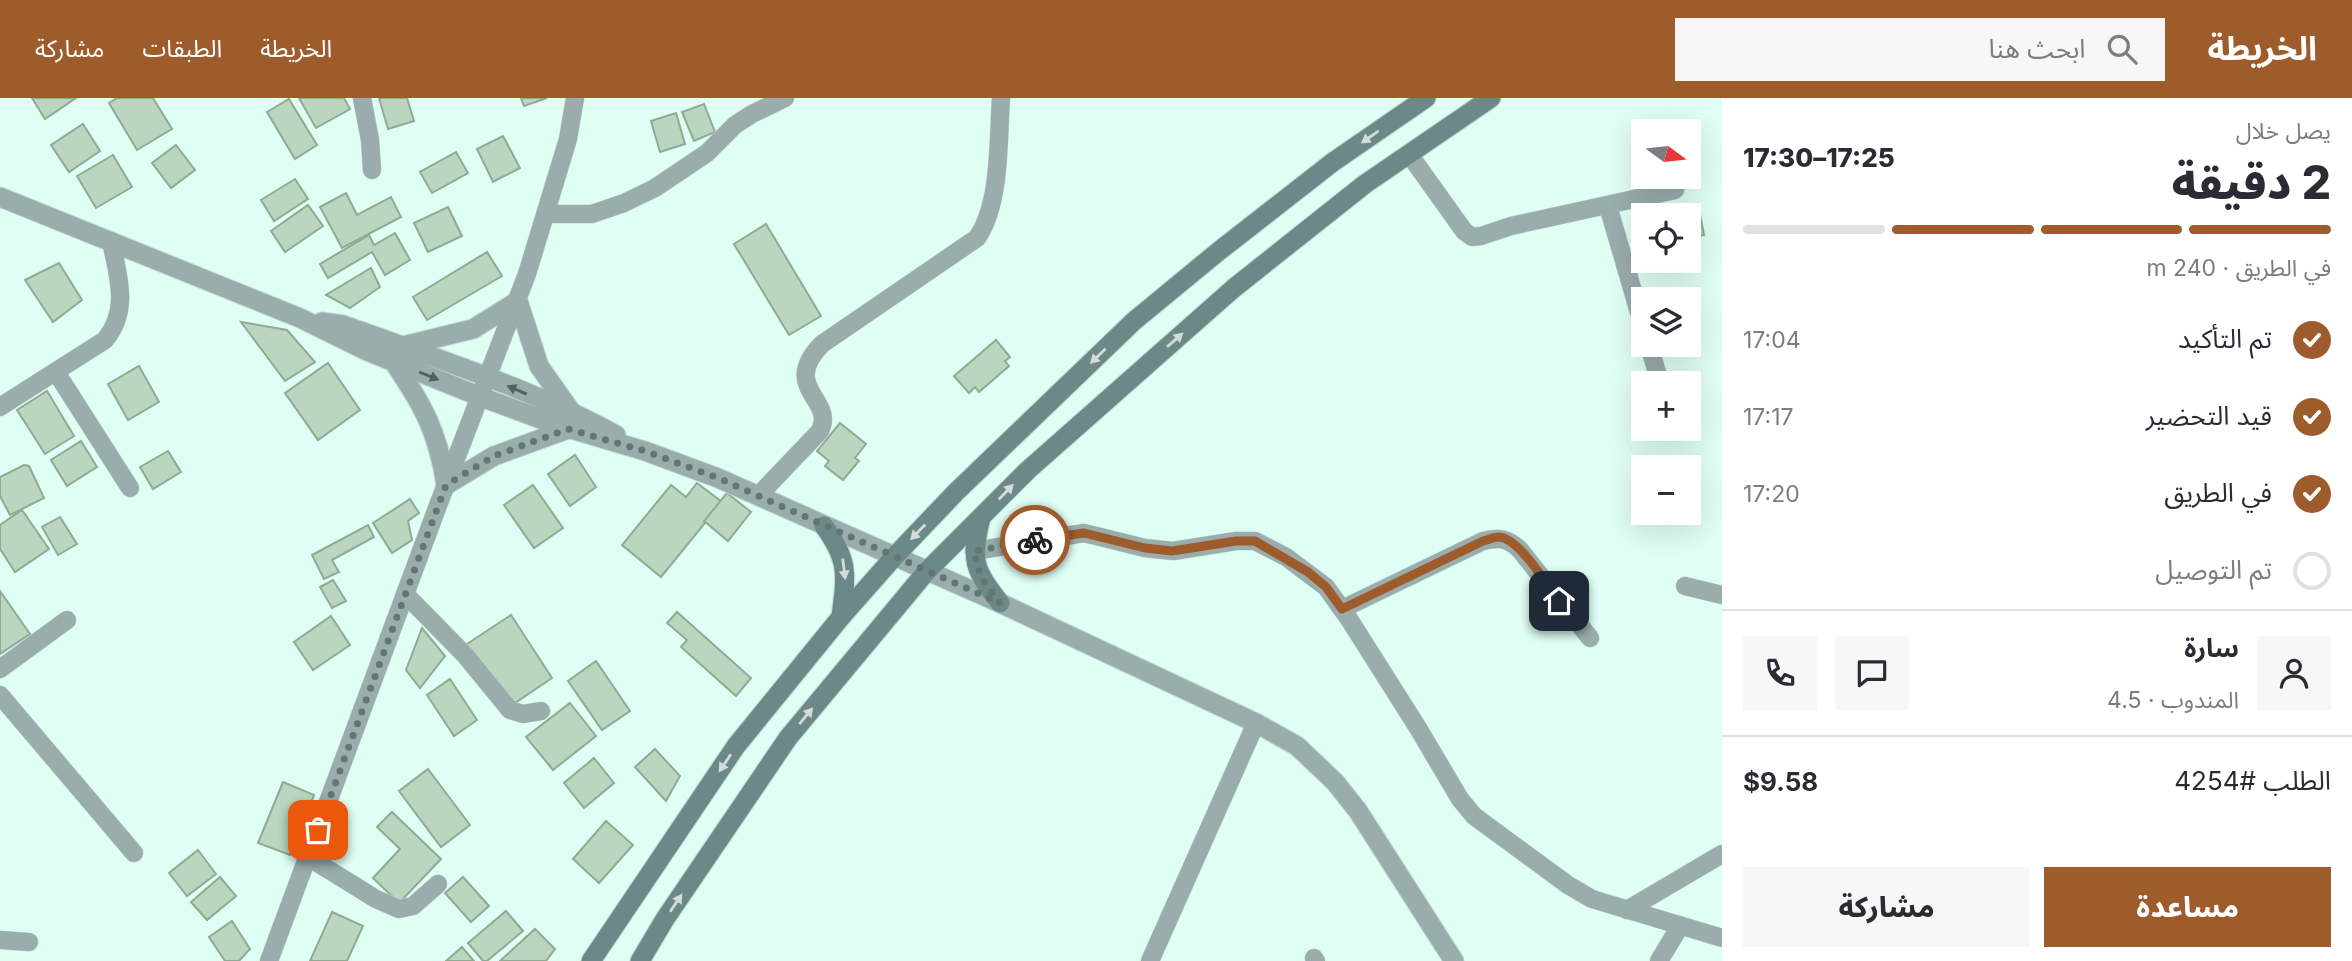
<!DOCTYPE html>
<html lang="ar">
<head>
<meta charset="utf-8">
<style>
  body { margin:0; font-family:Inter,"Noto Sans Arabic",sans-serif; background:#f7f7f7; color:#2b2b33; direction:rtl; height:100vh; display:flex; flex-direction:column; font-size:26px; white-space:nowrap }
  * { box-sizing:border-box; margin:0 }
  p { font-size:23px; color:#7c7c81 }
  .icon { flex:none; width:38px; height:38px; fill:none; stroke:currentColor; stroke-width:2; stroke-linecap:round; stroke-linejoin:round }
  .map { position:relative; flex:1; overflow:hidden; direction:ltr }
  .details { display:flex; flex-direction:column; background:#fff; width:630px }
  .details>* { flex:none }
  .needle { width:46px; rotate:105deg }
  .buttons { position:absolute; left:1631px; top:21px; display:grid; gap:14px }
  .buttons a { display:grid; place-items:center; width:70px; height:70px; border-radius:0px; background:#fff; box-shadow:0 7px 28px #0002; font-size:35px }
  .pin { position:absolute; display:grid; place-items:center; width:60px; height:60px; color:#fff; margin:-30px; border-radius:14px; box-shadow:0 4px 10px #0006 }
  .courier { position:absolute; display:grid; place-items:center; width:70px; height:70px; margin:-35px; border:5px solid #9e5b2b; border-radius:50%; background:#fff; color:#222; box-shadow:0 2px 9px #0007 }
  .head em { font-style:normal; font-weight:800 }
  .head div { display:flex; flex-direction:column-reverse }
  .head { display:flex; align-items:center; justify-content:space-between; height:119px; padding:0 21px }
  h1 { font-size:46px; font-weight:800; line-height:52px }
  .bar { display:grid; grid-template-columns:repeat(4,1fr); gap:10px 7px; align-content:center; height:84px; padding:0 21px }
  .bar i { height:9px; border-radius:5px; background:#e1e1e2 }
  .bar .selected { background:#9e5b2b }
  .bar p { grid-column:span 4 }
  .line { display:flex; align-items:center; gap:18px; padding:0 21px; border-top:2px solid #e1e1e2 }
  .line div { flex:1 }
  .round { display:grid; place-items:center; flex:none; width:74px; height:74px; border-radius:0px; background:#f7f7f7 }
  ol { padding:0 21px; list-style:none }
  li { display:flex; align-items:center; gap:21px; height:77px }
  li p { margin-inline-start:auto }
  li .icon { padding:7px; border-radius:50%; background:#9e5b2b; color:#fff; stroke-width:4 }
  li:last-child { color:#7c7c81 }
  li i { width:38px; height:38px; border:4px solid #e1e1e2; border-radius:50% }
  .button { display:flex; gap:14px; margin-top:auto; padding:14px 21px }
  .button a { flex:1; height:80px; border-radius:0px; background:#9e5b2b; color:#fff; font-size:28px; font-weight:800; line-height:80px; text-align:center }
  .button a+a { background:#f7f7f7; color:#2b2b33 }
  header { display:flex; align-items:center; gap:42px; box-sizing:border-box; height:98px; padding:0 35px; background:#9e5b2b; color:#fff }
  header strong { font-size:33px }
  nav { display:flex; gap:38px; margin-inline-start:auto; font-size:24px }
  .search { width:490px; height:63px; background:#f7f7f7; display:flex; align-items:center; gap:18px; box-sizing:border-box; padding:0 24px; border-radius:0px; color:#7c7c81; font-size:26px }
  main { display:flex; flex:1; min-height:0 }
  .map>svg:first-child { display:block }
</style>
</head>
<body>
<header>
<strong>الخريطة</strong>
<div class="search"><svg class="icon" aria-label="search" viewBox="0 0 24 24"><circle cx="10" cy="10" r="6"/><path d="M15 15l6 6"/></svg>ابحث هنا</div>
<nav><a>الخريطة</a><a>الطبقات</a><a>مشاركة</a></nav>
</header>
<main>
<section class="details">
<div class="head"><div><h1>2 دقيقة</h1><p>يصل خلال</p></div><em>17:25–17:30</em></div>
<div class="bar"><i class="selected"></i><i class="selected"></i><i class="selected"></i><i></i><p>في الطريق · 240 m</p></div>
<ol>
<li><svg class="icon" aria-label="check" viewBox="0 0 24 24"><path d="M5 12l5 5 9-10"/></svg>تم التأكيد<p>17:04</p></li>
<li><svg class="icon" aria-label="check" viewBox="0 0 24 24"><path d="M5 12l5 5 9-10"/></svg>قيد التحضير<p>17:17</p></li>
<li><svg class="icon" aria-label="check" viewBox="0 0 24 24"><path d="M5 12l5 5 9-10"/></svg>في الطريق<p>17:20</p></li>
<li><i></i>تم التوصيل</li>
</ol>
<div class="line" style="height:126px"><a class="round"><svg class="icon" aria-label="person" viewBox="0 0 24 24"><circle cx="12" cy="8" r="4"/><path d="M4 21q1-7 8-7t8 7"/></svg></a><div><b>سارة</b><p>المندوب · 4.5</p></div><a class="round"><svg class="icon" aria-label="chat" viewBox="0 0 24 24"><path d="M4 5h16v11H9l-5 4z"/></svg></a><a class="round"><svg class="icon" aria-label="phone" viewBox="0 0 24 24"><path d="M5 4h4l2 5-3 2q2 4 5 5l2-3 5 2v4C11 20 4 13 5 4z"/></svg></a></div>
<div class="line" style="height:91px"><div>الطلب #4254</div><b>$9.58</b></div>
<div class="button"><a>مساعدة</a><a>مشاركة</a></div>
</section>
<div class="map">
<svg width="1722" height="863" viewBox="0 0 1722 863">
  <rect width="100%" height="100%" fill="#dffef4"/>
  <!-- building -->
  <g fill="#bad6be" stroke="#8fab94" stroke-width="2">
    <path d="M32,0H76L45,21Z"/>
    <path d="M117,0H153L172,31L137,52L109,5Z"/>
    <path d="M299,0H344L350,11L316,30Z"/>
    <path d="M379,0H407L414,23L388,31Z"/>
    <path d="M521,0H547L524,8Z"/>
    <path d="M289,1L317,47L295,61L267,14Z"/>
    <path d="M704,6L715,34L694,43L682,14Z"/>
    <path d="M676,15L685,46L660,54L651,23Z"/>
    <path d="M83,26L100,53L69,74L51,47Z"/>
    <path d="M503,38L520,70L493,84L477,51Z"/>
    <path d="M176,47L195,72L171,90L152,65Z"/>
    <path d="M456,54L468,75L432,95L420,74Z"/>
    <path d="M113,57L132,89L96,110L77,78Z"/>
    <path d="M295,81L308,101L274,123L261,102Z"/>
    <path d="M346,95L357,117L391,99L401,119L342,150L320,109Z"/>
    <path d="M1698,106L1704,137L1689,140V117H1654L1653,113Z"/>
    <path d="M308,107L323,128L285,154L271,133Z"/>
    <path d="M448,109L462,138L428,154L414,125Z"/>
    <path d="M766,126L821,218L789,237L734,146Z"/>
    <path d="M395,135L410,162L385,177L372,154L328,180L320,166L369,137L374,147Z"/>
    <path d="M487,154L502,178L427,222L413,199Z"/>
    <path d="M59,165L82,202L53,224L25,182Z"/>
    <path d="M371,170L380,189L350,210L326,197Z"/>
    <path d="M241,224L287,232L315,264L285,283Z"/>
    <path d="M996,242L1010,259L1005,263L1009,268L979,294L975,289L969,295L954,278Z"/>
    <path d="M328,265L360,312L318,342L285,295Z"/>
    <path d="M139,268L159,304L128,322L108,286Z"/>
    <path d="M47,293L74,338L45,356L17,312Z"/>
    <path d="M840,325L866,346L855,360L859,363L843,382L825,368L829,363L817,353Z"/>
    <path d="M81,343L97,369L67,388L51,362Z"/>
    <path d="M168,353L181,374L153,391L140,369Z"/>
    <path d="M575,357L596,389L570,408L548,376Z"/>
    <path d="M24,367L29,368L44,400L10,417L0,398V379Z"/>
    <path d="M697,385L722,404L661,479L622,447L671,387L686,399Z"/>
    <path d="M533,387L563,430L534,450L504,407Z"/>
    <path d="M727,395L751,414L728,443L704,423Z"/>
    <path d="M410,401L419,415L408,423L412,442L392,455L373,425Z"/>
    <path d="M22,412L49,451L15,474L0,451V427Z"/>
    <path d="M60,419L77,446L58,457L42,429Z"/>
    <path d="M368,427L374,439L332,462L339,474L324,481L312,457Z"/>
    <path d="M333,482L346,503L332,510L320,489Z"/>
    <path d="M0,493L30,536L0,556Z"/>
    <path d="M677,514L751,580L736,598L681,549L687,542L667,525Z"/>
    <path d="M511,517L552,580L509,609L467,546Z"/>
    <path d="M331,518L350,547L313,572L294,544Z"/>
    <path d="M422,530L445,558L420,590L406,572Z"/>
    <path d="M596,563L630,613L602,632L568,583Z"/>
    <path d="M450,581L477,622L454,638L427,597Z"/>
    <path d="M570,605L596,638L553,672L526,639Z"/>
    <path d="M655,651L680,678L666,703L635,669Z"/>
    <path d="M594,660L614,685L584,710L564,685Z"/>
    <path d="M428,671L470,727L441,749L399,693Z"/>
    <path d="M283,684L314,697L290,757L258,745Z"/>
    <path d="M392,714L441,761L399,805L373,780L400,751L377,729Z"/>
    <path d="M606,723L633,747L599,785L573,761Z"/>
    <path d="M198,752L216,776L187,798L169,775Z"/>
    <path d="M220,779L236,798L207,822L191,804Z"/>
    <path d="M463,779L489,808L471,824L445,795Z"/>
    <path d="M506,813L523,833L487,863H483L468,845Z"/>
    <path d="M332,814L363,828L347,863H310Z"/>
    <path d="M232,823L250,851L239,863H225L209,839Z"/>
    <path d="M535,831L555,851L546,863H500Z"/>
    <path d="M462,849L474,863H446Z"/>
  </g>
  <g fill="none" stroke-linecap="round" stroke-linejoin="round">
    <defs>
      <g id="minor">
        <path d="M362,0L370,42L372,72"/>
        <path d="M1409,56L1464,133L1472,139L1481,138L1511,128L1675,92"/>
        <path d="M1608,108L1643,228"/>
        <path d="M546,116H592L624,105L655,90L707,55L735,27L752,16L785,0"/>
        <path d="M1649,247L1660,285"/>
        <path d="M56,274L130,390"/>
        <path d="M0,309L105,242C130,212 118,178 111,143"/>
        <path d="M758,398L820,333C836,301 779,290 822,246L977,140C1001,106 998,41 1001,0"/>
        <path d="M974,453L1084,435L1145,450L1173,453L1236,443H1255L1286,459L1326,489L1349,521L1418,630L1460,701L1474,718L1568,787L1592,801L1722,840"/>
        <path d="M1685,488L1722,497"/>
        <path d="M405,496L465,557L510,612L523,616L541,613"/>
        <path d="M1342,511L1483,443C1499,439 1508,440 1520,452L1590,540"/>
        <path d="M0,571L67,522"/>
        <path d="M0,597L134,755"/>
        <path d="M308,759L376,801L399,811L413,808L438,786"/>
        <path d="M1627,812L1722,756"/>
        <path d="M0,842L29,844"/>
        <path d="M1314,860L1316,863"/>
        <path d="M269,863L437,410L527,176L568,41L575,0"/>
        <path d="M1150,863L1256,625"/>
        <path d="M1659,863L1680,828"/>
      </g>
      <g id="tertiary">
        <path d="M0,99L300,220L367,253L481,299L557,327L645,353L718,380L1000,505L1256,625L1297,648L1335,684L1358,713L1454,863"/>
        <path d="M322,224L343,227C435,260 530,290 616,337"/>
        <path d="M403,248L473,231L518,203L539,268L570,312"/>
        <path d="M393,263C423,307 438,334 446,387L494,358L568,331"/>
      </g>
      <g id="secondary">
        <path d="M981,420C970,463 974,471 1000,505"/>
        <path d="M824,428C850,464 846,477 841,519"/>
        <path d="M591,863L736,648L841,519L894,459L956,394L1134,223L1219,153L1333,64L1426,0"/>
        <path d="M640,863L665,821L788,640L926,474L1028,372L1234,190L1365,86L1491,0"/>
      </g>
    </defs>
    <!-- minor casing -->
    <use href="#minor" stroke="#bcd9d0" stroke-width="19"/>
    <!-- tertiary casing -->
    <use href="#tertiary" stroke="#bcd9d0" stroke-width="21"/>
    <!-- secondary casing -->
    <use href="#secondary" stroke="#bcd9d0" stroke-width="21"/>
    <!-- minor -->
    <use href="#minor" stroke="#9aacac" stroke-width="18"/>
    <!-- tertiary -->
    <use href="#tertiary" stroke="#9aacac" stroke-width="19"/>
    <!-- secondary -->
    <use href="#secondary" stroke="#6d8888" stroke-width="19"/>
  </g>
  <!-- one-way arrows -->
  <defs><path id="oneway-solid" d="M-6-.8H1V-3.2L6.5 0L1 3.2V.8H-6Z" transform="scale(1.75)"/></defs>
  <g fill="#d3dbdb">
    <use href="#oneway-solid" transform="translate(1370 39) rotate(145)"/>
    <use href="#oneway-solid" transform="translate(1175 242) rotate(-41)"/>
    <use href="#oneway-solid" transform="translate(1098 258) rotate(136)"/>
    <use href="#oneway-solid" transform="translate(1006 394) rotate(-46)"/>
    <use href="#oneway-solid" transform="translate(918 434) rotate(134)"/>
    <use href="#oneway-solid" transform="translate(844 471) rotate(83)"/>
    <use href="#oneway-solid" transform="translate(806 618) rotate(-51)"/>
    <use href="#oneway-solid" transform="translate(725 665) rotate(124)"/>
    <use href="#oneway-solid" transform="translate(676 805) rotate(-56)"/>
  </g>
  <g fill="#50615e">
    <use href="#oneway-solid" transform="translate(429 278) rotate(22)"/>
    <use href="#oneway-solid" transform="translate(517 292) rotate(-157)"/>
  </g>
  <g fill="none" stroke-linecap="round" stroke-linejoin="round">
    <!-- done -->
    <path stroke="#627771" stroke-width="7" stroke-dasharray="0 12.6" d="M318,732L446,387L494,358L568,331L645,353L718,380L1000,505L981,480L974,453L1035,442"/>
    <!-- route -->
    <path stroke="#9e5b2b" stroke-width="9" d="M1035,442L1084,435L1145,450L1172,453L1236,443H1255L1308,474L1326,489L1342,511L1483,443C1487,442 1494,439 1499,439C1519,440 1547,487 1559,503"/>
  </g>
</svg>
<div class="buttons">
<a><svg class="needle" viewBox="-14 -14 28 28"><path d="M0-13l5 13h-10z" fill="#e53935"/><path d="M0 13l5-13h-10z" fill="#7c7c81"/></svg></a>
<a><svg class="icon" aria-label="locate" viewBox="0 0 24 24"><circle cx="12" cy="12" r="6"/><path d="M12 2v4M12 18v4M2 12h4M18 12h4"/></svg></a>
<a><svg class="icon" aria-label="layers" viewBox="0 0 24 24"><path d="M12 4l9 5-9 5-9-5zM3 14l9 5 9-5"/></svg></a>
<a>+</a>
<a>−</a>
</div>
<div class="pin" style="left:318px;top:732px;background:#ea580c"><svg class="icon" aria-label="bag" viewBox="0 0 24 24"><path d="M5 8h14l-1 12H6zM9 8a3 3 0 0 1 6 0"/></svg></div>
<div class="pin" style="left:1559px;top:503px;background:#1f2937"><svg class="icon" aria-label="home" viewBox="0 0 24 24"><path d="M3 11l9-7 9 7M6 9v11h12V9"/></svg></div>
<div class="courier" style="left:1035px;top:442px"><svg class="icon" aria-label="bike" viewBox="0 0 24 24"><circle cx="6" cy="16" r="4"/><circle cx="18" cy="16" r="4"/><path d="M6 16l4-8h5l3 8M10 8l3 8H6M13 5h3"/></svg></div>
</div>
</main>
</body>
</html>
